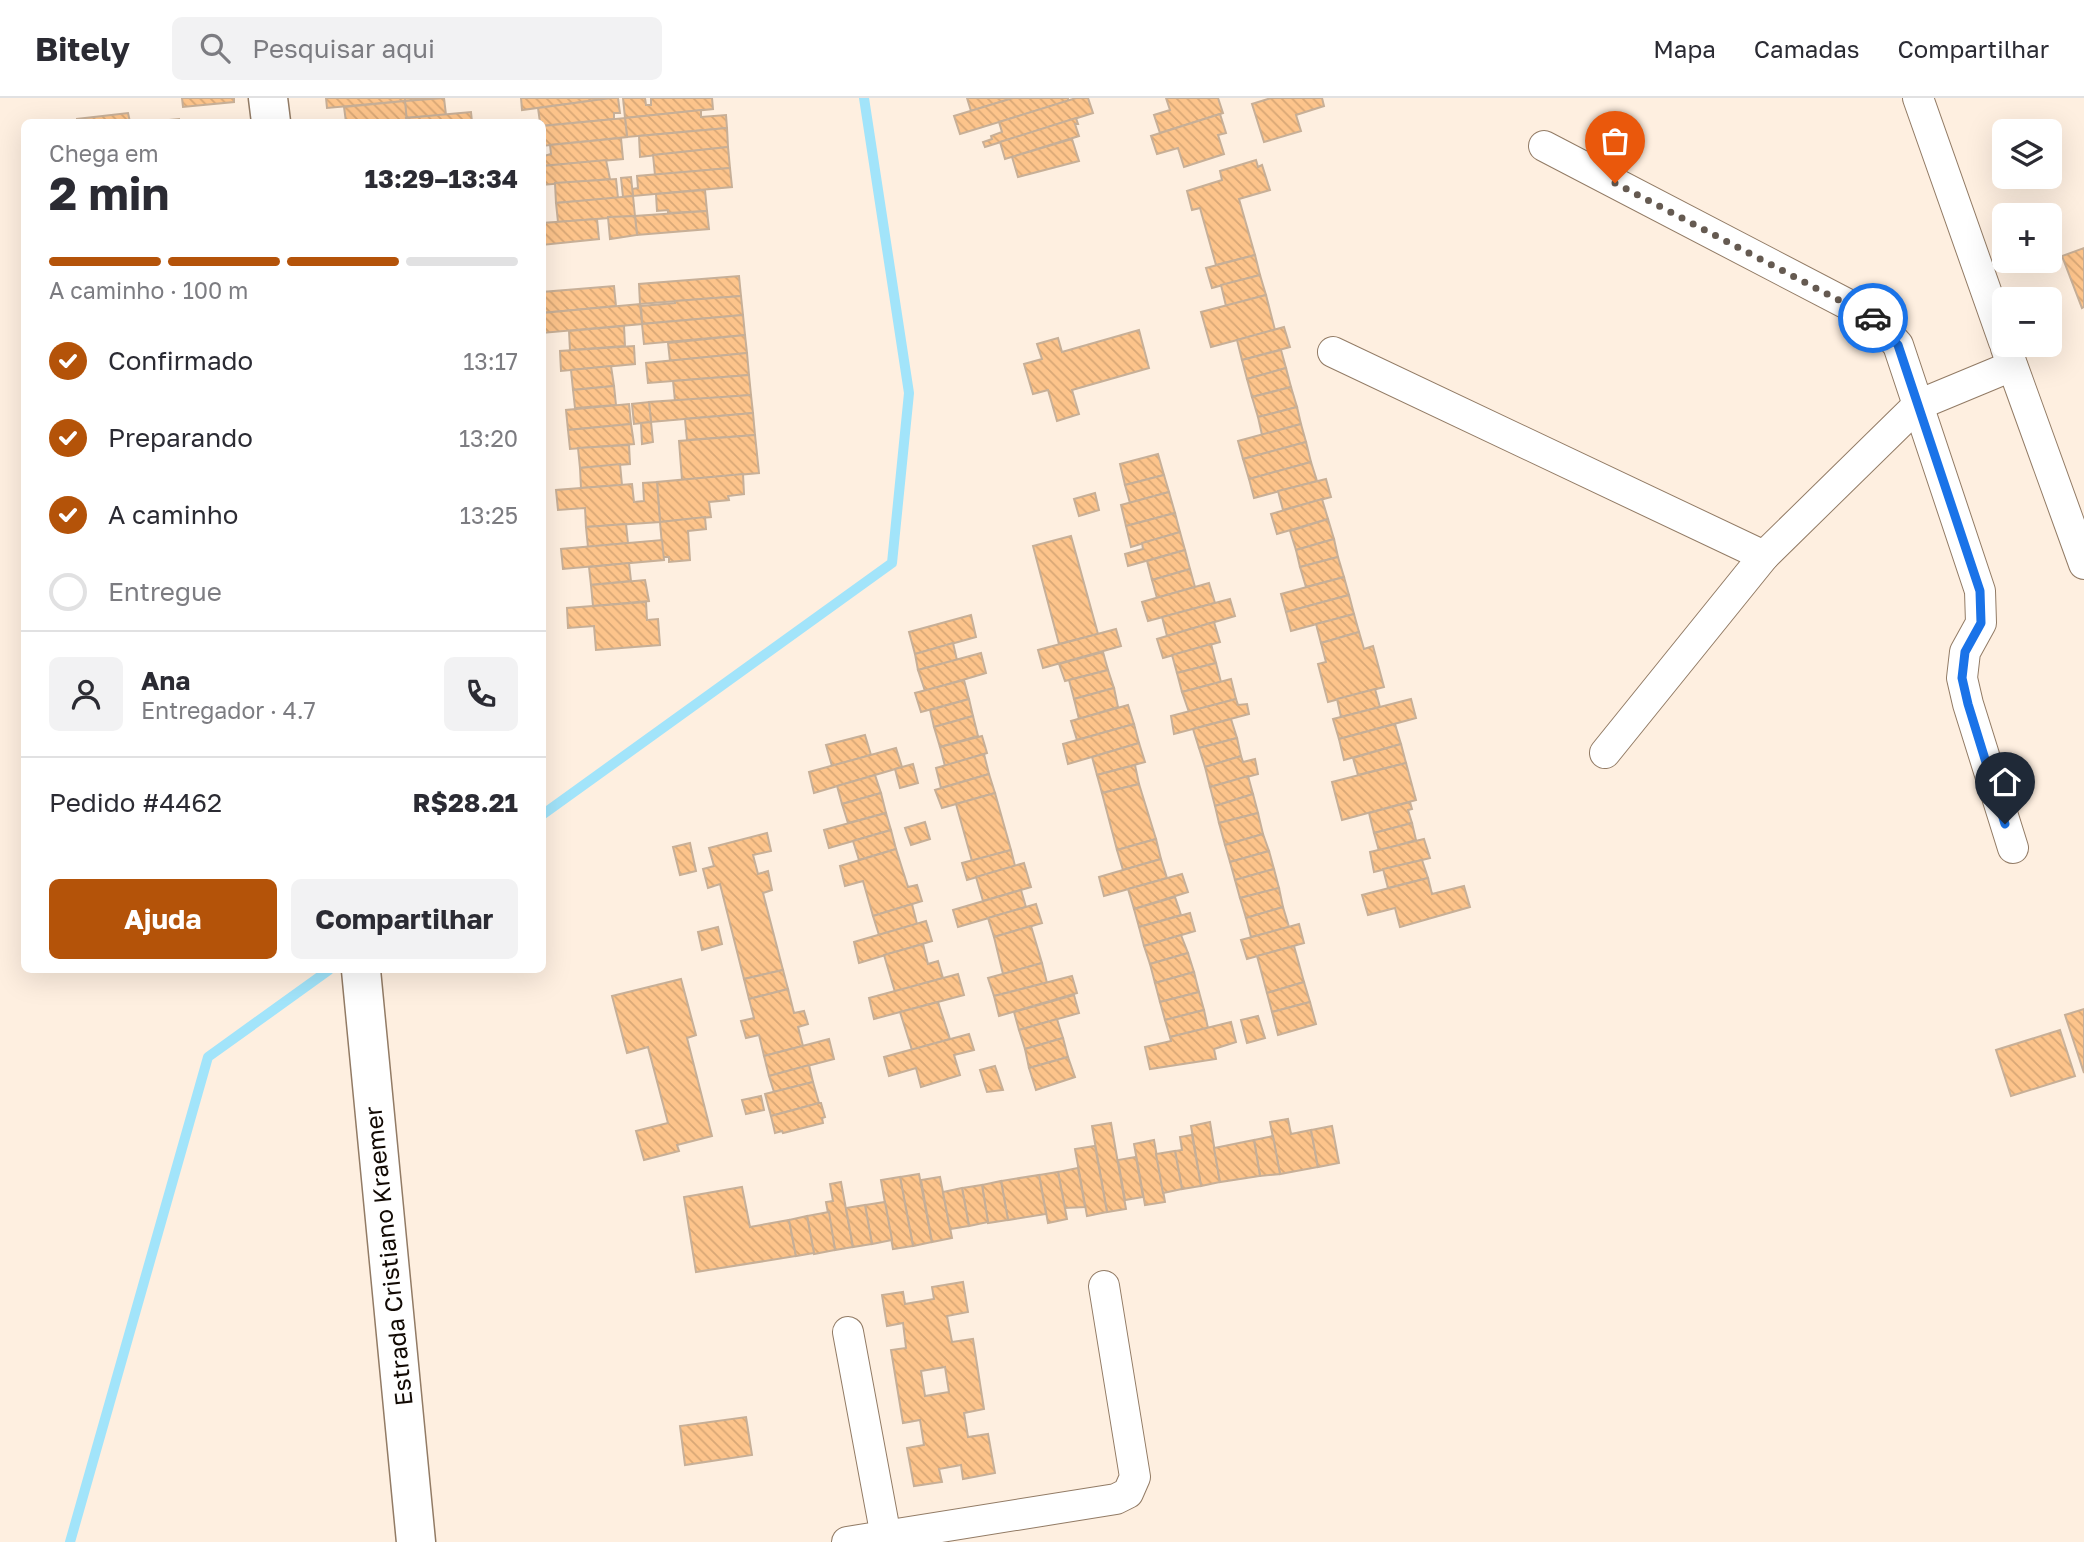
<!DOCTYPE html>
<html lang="pt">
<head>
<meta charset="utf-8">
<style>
  body { margin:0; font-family:"Golos Text",sans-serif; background:#f2f2f3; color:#2b2b33; height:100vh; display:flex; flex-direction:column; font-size:26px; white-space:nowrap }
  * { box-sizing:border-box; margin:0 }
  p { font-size:23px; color:#7c7c81 }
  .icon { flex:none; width:38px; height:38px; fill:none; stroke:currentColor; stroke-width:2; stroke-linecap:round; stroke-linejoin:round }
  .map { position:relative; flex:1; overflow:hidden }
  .panel { position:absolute; left:21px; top:21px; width:525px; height:854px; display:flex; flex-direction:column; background:#fff; border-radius:10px; box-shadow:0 7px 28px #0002 }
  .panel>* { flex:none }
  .fabs { position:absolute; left:1992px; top:21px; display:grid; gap:14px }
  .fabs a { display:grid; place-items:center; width:70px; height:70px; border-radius:10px; background:#fff; box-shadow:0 7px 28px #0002; font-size:35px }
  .pin { position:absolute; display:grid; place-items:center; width:60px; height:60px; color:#fff; margin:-72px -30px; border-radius:50% 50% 50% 0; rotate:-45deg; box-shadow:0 0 7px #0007 }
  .pin .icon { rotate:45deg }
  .courier { position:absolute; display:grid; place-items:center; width:70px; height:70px; margin:-35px; border:5px solid #1a73e8; border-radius:50%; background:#fff; color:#222; box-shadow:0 2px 9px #0007 }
  .summary em { font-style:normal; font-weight:700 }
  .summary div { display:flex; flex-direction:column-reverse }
  .summary { display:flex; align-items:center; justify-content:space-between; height:119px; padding:0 28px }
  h1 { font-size:46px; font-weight:700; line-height:52px }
  .bar { display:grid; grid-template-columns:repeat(4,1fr); gap:10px 7px; align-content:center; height:84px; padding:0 28px }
  .bar i { height:9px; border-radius:5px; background:#e1e1e2 }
  .bar .current { background:#b45309 }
  .bar p { grid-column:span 4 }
  .line { display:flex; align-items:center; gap:18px; padding:0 28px; border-top:2px solid #e1e1e2 }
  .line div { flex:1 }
  .round { display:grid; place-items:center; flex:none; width:74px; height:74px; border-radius:10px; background:#f2f2f3 }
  ol { padding:0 28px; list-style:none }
  li { display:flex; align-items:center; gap:21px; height:77px }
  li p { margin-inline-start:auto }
  li .icon { padding:7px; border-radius:50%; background:#b45309; color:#fff; stroke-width:4 }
  li:last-child { color:#7c7c81 }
  li i { width:38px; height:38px; border:4px solid #e1e1e2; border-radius:50% }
  .cta { display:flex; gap:14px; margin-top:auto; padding:14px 28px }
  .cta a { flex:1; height:80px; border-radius:10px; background:#b45309; color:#fff; font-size:28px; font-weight:700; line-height:80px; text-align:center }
  .cta a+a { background:#f2f2f3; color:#2b2b33 }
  header { display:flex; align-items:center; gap:42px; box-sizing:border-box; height:98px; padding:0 35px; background:#fff; border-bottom:2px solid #e1e1e2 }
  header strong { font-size:33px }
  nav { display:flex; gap:38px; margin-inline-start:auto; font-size:24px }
  .search { width:490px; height:63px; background:#f2f2f3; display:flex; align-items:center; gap:18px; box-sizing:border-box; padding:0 24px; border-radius:10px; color:#7c7c81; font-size:26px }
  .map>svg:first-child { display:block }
</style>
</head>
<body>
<header>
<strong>Bitely</strong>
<div class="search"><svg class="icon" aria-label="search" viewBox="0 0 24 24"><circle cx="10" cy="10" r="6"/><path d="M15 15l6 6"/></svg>Pesquisar aqui</div>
<nav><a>Mapa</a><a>Camadas</a><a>Compartilhar</a></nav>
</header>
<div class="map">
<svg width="2084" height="1444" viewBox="0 0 2084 1444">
  <defs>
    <pattern id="building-back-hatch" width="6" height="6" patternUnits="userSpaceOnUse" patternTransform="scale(1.75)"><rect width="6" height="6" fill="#fdc48b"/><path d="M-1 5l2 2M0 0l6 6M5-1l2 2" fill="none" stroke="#d8a776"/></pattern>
  </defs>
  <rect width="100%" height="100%" fill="#feefe0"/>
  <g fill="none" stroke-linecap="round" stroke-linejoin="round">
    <!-- stream -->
    <g stroke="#a2e4fa" stroke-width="10">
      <path d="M542,717L892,465L909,295L864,0"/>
      <path d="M70,1444L208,959L329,872"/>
    </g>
  </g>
  <!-- building -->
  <g fill="url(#building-back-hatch)" stroke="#c7af97" stroke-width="2" fill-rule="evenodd">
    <path d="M182,0H234V4L183,9Z"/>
    <path d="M326,0H405V3L327,10Z"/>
    <path d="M405,0H440L405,3Z"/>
    <path d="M444,0L446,17L406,20L405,3Z"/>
    <path d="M521,0H611L522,12Z"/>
    <path d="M611,0H618L620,15H614V21L542,28V24H540L538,10Z"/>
    <path d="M623,0H645L646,7H651V0H712L713,11L625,20Z"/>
    <path d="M967,0H1013L971,13Z"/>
    <path d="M1013,0H1068V3L960,36L954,18Z"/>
    <path d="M1076,0H1088L1093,15L985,49L983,44L992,41L991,38L1002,34L999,24Z"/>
    <path d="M1166,0H1218L1223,15L1160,35L1154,17L1170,12Z"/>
    <path d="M1271,0H1322L1324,8L1296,17L1301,33L1264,44L1252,6Z"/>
    <path d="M405,3L407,24H346L344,9Z"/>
    <path d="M701,12V19L726,17L727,30L627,39L625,20Z"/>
    <path d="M471,14L472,24H407L406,20Z"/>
    <path d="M128,15L130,24H77V21Z"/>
    <path d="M1220,16L1226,35L1218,37L1224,56L1184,69L1178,50L1157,56L1151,38Z"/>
    <path d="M625,20L627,39L542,48V28Z"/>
    <path d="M1076,20L1078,26H1075L1079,38L1005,61L1000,44Z"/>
    <path d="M179,21V24H147Z"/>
    <path d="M727,30L728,49L640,59L639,38Z"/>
    <path d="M621,40L623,61L545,68L544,58L551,56L550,47Z"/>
    <path d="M1072,41L1079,63L1018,79L1012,59Z"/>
    <path d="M728,49L730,70L655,77L653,57Z"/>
    <path d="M606,62L610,81L542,87V68Z"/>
    <path d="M1256,62L1258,69L1262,67L1270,92L1239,101L1255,157L1216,167L1200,110L1192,112L1187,93L1222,82L1220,73Z"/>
    <path d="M730,70L732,89L633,98L632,91L638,90L637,78Z"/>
    <path d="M631,79L633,98L623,99L621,80Z"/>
    <path d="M616,81L618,100L556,105L555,85Z"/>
    <path d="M705,92L707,113L668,115V112L657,113L656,96Z"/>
    <path d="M633,98L635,118L558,124L556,105Z"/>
    <path d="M707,113L709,131L637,137L635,118Z"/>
    <path d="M635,118L637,137L610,141L608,119Z"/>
    <path d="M597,121L599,141L542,147V125Z"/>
    <path d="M2084,150V209L2082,210L2062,158Z"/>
    <path d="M1255,157L1260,177L1212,190L1206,170Z"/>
    <path d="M1260,177L1266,197L1226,208L1221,187Z"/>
    <path d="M739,178L741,198L640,206L639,186Z"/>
    <path d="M614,188L616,208L542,215V194Z"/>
    <path d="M1266,197L1275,232L1211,249L1201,214Z"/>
    <path d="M741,198L743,217L642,226L641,208L675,205V203Z"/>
    <path d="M640,206L642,226L542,235V215Z"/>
    <path d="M743,217L745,237L644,246L642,226Z"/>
    <path d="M624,228L625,248L570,252L569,233Z"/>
    <path d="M1284,229L1290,249L1242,262L1237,242Z"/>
    <path d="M1139,232L1149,270L1072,292L1079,316L1057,323L1048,292L1033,296L1024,266L1042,261L1037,246L1058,240L1062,254Z"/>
    <path d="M745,237L747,255L670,263L668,245Z"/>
    <path d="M634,248L635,266L561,273L560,253Z"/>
    <path d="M1281,252L1286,270L1247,281L1242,262Z"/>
    <path d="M747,255L749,277L648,285L646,265Z"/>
    <path d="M611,268L614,288L573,292L571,272Z"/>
    <path d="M1286,270L1291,289L1252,299L1247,281Z"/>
    <path d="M749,277L751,297L675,303L673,283Z"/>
    <path d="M614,288L616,307L575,310L573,292Z"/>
    <path d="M1291,289L1297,309L1258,319L1252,299Z"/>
    <path d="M751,297L753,315L651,324L649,304Z"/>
    <path d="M649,304L651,324L634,326L632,306Z"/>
    <path d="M629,306L631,326L568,332L566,312Z"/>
    <path d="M1297,309L1301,326L1262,337L1258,319Z"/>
    <path d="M753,315L755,337L687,342L685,321Z"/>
    <path d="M651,324L653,344L642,346L641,325Z"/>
    <path d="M631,326L634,346L570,351L568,332Z"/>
    <path d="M1301,326L1306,344L1243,361L1238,343Z"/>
    <path d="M755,337L759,375L682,382L679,343Z"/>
    <path d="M1306,344L1311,364L1249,381L1243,361Z"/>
    <path d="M629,347L630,366L580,370L578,350Z"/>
    <path d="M1158,356L1164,377L1125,387L1120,366Z"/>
    <path d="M1311,364L1317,383L1254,400L1249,381Z"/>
    <path d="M620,366L622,387L581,390L580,370Z"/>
    <path d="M743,376L744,396L728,398L729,402L709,404L711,419L660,424L657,384Z"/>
    <path d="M1164,377L1169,394L1130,405L1125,387Z"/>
    <path d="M1326,381L1331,399L1283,412L1278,393Z"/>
    <path d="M657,384L660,424L586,429L585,410L558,412L556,392L632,386L634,404L644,403L643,385Z"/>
    <path d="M1169,394L1175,415L1126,428L1121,407Z"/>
    <path d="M1095,395L1099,412L1079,418L1074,401Z"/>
    <path d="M1322,401L1328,421L1277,436L1271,416Z"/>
    <path d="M1175,415L1180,434L1131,449L1126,428Z"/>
    <path d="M705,419L706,431L688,433L690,462L669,464V459H663L660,424Z"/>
    <path d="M1328,421L1334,441L1296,452L1290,433Z"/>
    <path d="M626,426L628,445L588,449L586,429Z"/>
    <path d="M1180,434L1185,452L1128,468L1125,456L1143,451L1142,445Z"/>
    <path d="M1071,438L1098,536L1059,546L1033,448Z"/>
    <path d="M1334,441L1338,459L1300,469L1296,452Z"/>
    <path d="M662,442L664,462L563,471L561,451Z"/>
    <path d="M1185,452L1190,471L1152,482L1147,463Z"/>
    <path d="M1338,459L1344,479L1306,489L1300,469Z"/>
    <path d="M629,465L631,483L591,487L589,469Z"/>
    <path d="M1190,471L1195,489L1157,500L1152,482Z"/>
    <path d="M1344,479L1349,497L1286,514L1281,496Z"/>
    <path d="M645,482L649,503L593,508L591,487Z"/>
    <path d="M1209,485L1215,505L1148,523L1142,504Z"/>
    <path d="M1349,497L1354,516L1291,533L1286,514Z"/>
    <path d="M1230,501L1235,518L1167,538L1162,519Z"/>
    <path d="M646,504L647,522L658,521L660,547L596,552L594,528L568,530L567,510Z"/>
    <path d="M1354,516L1359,534L1321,545L1316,526Z"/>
    <path d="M971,517L976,539L915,556L909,534Z"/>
    <path d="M1214,524L1220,544L1163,560L1157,541Z"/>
    <path d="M1116,531L1121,548L1043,570L1038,552Z"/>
    <path d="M1359,534L1364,551L1373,548L1384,589L1328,604L1318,566L1326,564L1321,545Z"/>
    <path d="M953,545L957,562L918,572L915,556Z"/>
    <path d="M1211,546L1216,565L1177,575L1172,557Z"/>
    <path d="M1103,554L1108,572L1065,583L1059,566Z"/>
    <path d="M981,555L986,575L925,593L918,572Z"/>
    <path d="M1216,565L1221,584L1182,594L1177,575Z"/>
    <path d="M1108,572L1114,590L1074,601L1069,582Z"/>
    <path d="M1231,581L1236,601L1189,614L1182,594Z"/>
    <path d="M964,582L969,601L921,614L915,595Z"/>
    <path d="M1114,590L1118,609L1079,621L1074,601Z"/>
    <path d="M1375,591L1380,609L1341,619L1337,601Z"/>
    <path d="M969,601L973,618L934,629L930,612Z"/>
    <path d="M1236,601L1238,607L1247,606L1249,616L1174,636L1171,618Z"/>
    <path d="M1411,601L1416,620L1339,641L1333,621Z"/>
    <path d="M1128,607L1134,626L1077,642L1071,623Z"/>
    <path d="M973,618L978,638L940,649L934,629Z"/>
    <path d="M1231,621L1237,640L1199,650L1193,631Z"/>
    <path d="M1134,626L1139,645L1068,666L1063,646Z"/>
    <path d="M1395,626L1401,646L1344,662L1339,641Z"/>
    <path d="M865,637L871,657L832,668L826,647Z"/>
    <path d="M982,638L987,655L945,668L940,649Z"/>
    <path d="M1237,640L1241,658L1205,669L1199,650Z"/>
    <path d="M1139,645L1145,664L1097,677L1092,659Z"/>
    <path d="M1401,646L1406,665L1358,677L1353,660Z"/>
    <path d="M896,650L902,669L814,695L809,674Z"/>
    <path d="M984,656L989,676L941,690L936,670Z"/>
    <path d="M1241,658L1243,664L1255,661L1258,676L1210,689L1205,669Z"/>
    <path d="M1406,665L1416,702L1342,722L1332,684Z"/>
    <path d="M913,666L918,685L900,690L895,671Z"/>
    <path d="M1135,667L1139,686L1102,695L1097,677Z"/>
    <path d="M989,676L995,695L942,710L935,692Z"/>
    <path d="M875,677L881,695L842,706L837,688Z"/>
    <path d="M1248,678L1253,696L1215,708L1210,689Z"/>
    <path d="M1139,686L1156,741L1117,752L1102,695Z"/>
    <path d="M881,695L886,715L848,725L842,706Z"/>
    <path d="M995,695L1011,752L972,763L956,706Z"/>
    <path d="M1253,696L1258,715L1219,725L1215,708Z"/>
    <path d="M1410,704L1412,711L1408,712L1412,725L1374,735L1369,715Z"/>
    <path d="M886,715L891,732L829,750L824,732Z"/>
    <path d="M1258,715L1263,736L1225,747L1219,725Z"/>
    <path d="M925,724L930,741L911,747L905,730Z"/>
    <path d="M1412,725L1416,742L1379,753L1374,735Z"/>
    <path d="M891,732L896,751L859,762L853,743Z"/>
    <path d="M767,735L771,753L753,757L758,776L768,773L772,792L763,795L783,872L744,881L720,786L708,790L703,771L714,768L709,750Z"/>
    <path d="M1263,736L1269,753L1230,764L1225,747Z"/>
    <path d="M1156,741L1161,761L1123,772L1117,752Z"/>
    <path d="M1424,741L1430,760L1374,774L1370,754Z"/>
    <path d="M690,745L696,773L680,777L673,749Z"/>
    <path d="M896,751L908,789L917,787L922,803L873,818L863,783L845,788L840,768Z"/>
    <path d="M1011,752L1015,768L967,782L962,765Z"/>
    <path d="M1269,753L1274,771L1235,782L1230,764Z"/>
    <path d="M1161,761L1167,780L1104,798L1099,779Z"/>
    <path d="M1422,762L1428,780L1388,790L1383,771Z"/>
    <path d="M1024,765L1031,789L983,803L976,779Z"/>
    <path d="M1274,771L1279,790L1240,800L1235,782Z"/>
    <path d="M1182,776L1188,794L1134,811L1128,791Z"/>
    <path d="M1428,780L1432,796L1464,788L1470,809L1400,829L1395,810L1368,817L1362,797Z"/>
    <path d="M1279,790L1283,809L1246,820L1240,800Z"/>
    <path d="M1021,792L1026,809L958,829L953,812Z"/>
    <path d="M1175,799L1181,817L1139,829L1134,811Z"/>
    <path d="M912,806L917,826L879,837L873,818Z"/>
    <path d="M1036,806L1042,825L994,839L988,820Z"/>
    <path d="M1283,809L1289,829L1251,839L1246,820Z"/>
    <path d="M1190,815L1195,833L1144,848L1139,829Z"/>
    <path d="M926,823L932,843L859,865L854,844Z"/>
    <path d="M1299,826L1304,845L1247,861L1241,842Z"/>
    <path d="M1031,828L1042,865L1003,876L994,839Z"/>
    <path d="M718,829L722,846L702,852L698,834Z"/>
    <path d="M1181,837L1188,855L1150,866L1144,848Z"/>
    <path d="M923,846L928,866L938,863L943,880L895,894L884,857Z"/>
    <path d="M1294,848L1304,884L1267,895L1257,858Z"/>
    <path d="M1188,855L1194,874L1155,885L1150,866Z"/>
    <path d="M1042,865L1047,885L994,898L988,880Z"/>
    <path d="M783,872L788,891L749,901L744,881Z"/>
    <path d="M1194,874L1199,894L1160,904L1155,885Z"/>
    <path d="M958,876L964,897L874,921L869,900Z"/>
    <path d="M1072,878L1077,895L999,918L994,898Z"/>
    <path d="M681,881L696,937L687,940L712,1038L677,1047L679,1053L644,1062L636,1033L668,1025L648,949L627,955L612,898Z"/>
    <path d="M1304,884L1310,904L1272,914L1267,895Z"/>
    <path d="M788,891L794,915L804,913L808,926L798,929L803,948L764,958L759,937L746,940L741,923L754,920L749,901Z"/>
    <path d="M1199,894L1204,912L1165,922L1160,904Z"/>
    <path d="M1074,897L1079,915L1019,932L1014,914Z"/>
    <path d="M938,904L950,941L912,952L900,914Z"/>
    <path d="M1310,904L1316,926L1278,937L1272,914Z"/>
    <path d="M2084,911V975L2065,917Z"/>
    <path d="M1204,912L1208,930L1170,939L1165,922Z"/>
    <path d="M1258,918L1265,940L1247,945L1241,922Z"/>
    <path d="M1057,921L1063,940L1025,951L1019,932Z"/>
    <path d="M1231,924L1236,944L1214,951L1216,961L1150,971L1145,949L1171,943L1170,939Z"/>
    <path d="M2060,932L2075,978L2011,998L1996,952Z"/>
    <path d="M969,936L974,952L954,957L960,977L921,989L916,970L889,978L884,959Z"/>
    <path d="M1063,940L1068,959L1029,970L1025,951Z"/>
    <path d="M829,941L834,961L769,978L764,958Z"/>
    <path d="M1068,959L1075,979L1036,992L1029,970Z"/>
    <path d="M809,967L813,984L774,994L769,978Z"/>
    <path d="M995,968L1003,992L987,994L980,972Z"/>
    <path d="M813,984L819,1005L771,1018L765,996Z"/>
    <path d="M761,998L764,1012L746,1016L742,1002Z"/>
    <path d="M819,1005H821L825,1019L822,1020L823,1025L783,1035L782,1033L775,1035L771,1018Z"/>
    <path d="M1288,1021L1291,1036L1311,1032L1318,1069L1280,1076L1270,1024Z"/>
    <path d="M1210,1024L1220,1084L1201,1088L1191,1028Z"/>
    <path d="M1111,1025L1126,1111L1107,1114L1092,1028Z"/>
    <path d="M1332,1028L1339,1065L1318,1069L1311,1032Z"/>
    <path d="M1192,1037L1201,1088L1182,1091L1175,1053L1182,1052L1180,1039Z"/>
    <path d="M1273,1038L1280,1076L1260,1078L1254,1042Z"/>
    <path d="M1154,1042L1165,1104L1145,1107L1134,1046Z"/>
    <path d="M1254,1042L1260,1078L1220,1084L1214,1050Z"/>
    <path d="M1095,1048L1107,1114L1087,1118L1075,1051Z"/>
    <path d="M1175,1053L1182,1091L1163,1095L1156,1056Z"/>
    <path d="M1136,1059L1143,1099L1125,1102L1118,1062Z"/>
    <path d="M1078,1070L1085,1109L1065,1110L1058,1074Z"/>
    <path d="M1058,1074L1067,1121L1048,1125L1039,1077Z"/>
    <path d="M919,1076L932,1144L913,1148L900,1079Z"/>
    <path d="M1039,1077L1046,1116L1008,1122L1001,1083Z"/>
    <path d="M900,1079L913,1148L893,1151L881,1082Z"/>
    <path d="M940,1079L952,1140L932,1144L921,1082Z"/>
    <path d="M1001,1083L1008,1122L988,1125L982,1087Z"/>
    <path d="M841,1084L853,1149L835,1152L826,1104L833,1103L830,1086Z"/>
    <path d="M982,1087L988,1124L969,1128L962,1090Z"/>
    <path d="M742,1089L750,1129L789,1122L796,1158L696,1174L684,1099Z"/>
    <path d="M962,1090L969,1128L950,1131L943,1094Z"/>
    <path d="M885,1104L892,1142L872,1146L865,1107Z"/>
    <path d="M865,1107L872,1146L853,1149L846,1110Z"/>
    <path d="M829,1114L835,1152L814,1156L807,1118Z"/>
    <path d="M807,1118L814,1155L796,1158L789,1122Z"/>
    <path d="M963,1184L968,1214L947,1218L952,1244L973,1241L984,1311L964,1315L968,1339L988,1336L995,1375L963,1381L961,1367L939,1371L942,1384L914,1388L907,1350L924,1347L920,1322L903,1325L891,1252L906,1250L903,1225L887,1228L882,1197L903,1194L905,1206L934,1201L932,1189ZM945,1269L949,1294L925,1298L921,1273Z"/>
    <path d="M746,1319L752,1357L685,1367L680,1328Z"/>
  </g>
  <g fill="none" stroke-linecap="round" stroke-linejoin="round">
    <defs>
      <g id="minor">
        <path d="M1918,0L2004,244"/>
        <path d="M1544,48L1874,220L1898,247L1980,493L1981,525L1965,554L1962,580L1968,606L2013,750"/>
        <path d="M2006,250L2084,466"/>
        <path d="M1333,254L1764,458"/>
        <path d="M1605,655L1764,458L1918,307L2012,268"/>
        <path d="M848,1234L886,1439"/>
        <path d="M847,1444L1116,1401L1128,1395L1135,1379L1104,1188"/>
      </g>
      <g id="secondary">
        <path d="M268,0L271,24"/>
        <path d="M361,872L416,1444"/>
      </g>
    </defs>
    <!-- minor casing -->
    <use href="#minor" stroke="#927b65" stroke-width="32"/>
    <!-- secondary casing -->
    <use href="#secondary" stroke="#927b65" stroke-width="41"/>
    <!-- minor -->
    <use href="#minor" stroke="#fff" stroke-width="30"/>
    <!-- secondary -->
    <use href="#secondary" stroke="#fff" stroke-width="38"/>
  </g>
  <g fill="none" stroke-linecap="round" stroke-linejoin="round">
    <!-- done -->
    <path stroke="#655a51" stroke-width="7" stroke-dasharray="0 12.6" d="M1615,85L1873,220"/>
    <!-- route -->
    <path stroke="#1a73e8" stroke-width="9" d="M1873,220L1898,247L1980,493L1981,525L1965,554L1962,580L1968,606L2005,726"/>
  </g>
  <g text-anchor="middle" stroke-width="7" stroke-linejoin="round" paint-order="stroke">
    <!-- street labels -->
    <g font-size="24" fill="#120a04" stroke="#fff">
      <text transform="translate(389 1158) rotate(-96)" y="8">Estrada Cristiano Kraemer</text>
    </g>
  </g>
</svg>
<div class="fabs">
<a><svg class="icon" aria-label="layers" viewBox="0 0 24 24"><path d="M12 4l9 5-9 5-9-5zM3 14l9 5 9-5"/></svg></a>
<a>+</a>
<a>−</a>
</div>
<div class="pin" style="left:1615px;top:85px;background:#ea580c"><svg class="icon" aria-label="bag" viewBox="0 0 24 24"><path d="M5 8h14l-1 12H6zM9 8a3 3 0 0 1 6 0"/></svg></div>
<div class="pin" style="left:2005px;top:726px;background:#1f2937"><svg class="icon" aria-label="home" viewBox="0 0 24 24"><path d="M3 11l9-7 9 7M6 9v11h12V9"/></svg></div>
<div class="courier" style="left:1873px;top:220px"><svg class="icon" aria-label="car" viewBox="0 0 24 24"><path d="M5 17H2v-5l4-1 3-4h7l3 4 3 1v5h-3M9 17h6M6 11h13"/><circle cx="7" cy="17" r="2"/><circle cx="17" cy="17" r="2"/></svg></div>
<section class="panel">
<div class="summary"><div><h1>2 min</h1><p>Chega em</p></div><em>13:29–13:34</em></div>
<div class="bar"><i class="current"></i><i class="current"></i><i class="current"></i><i></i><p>A caminho · 100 m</p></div>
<ol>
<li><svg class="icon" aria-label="check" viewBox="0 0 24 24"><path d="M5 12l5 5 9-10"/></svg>Confirmado<p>13:17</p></li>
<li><svg class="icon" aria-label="check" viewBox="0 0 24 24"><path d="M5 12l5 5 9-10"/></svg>Preparando<p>13:20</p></li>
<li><svg class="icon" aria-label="check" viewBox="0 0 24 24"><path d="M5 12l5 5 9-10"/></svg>A caminho<p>13:25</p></li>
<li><i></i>Entregue</li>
</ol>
<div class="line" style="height:126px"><a class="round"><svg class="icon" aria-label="person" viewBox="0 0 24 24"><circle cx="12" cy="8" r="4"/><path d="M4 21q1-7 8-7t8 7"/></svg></a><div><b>Ana</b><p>Entregador · 4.7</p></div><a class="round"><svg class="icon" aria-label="phone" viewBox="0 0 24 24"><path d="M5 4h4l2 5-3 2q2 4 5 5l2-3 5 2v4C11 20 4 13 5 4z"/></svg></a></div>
<div class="line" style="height:91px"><div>Pedido #4462</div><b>R$28.21</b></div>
<div class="cta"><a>Ajuda</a><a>Compartilhar</a></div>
</section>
</div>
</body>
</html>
